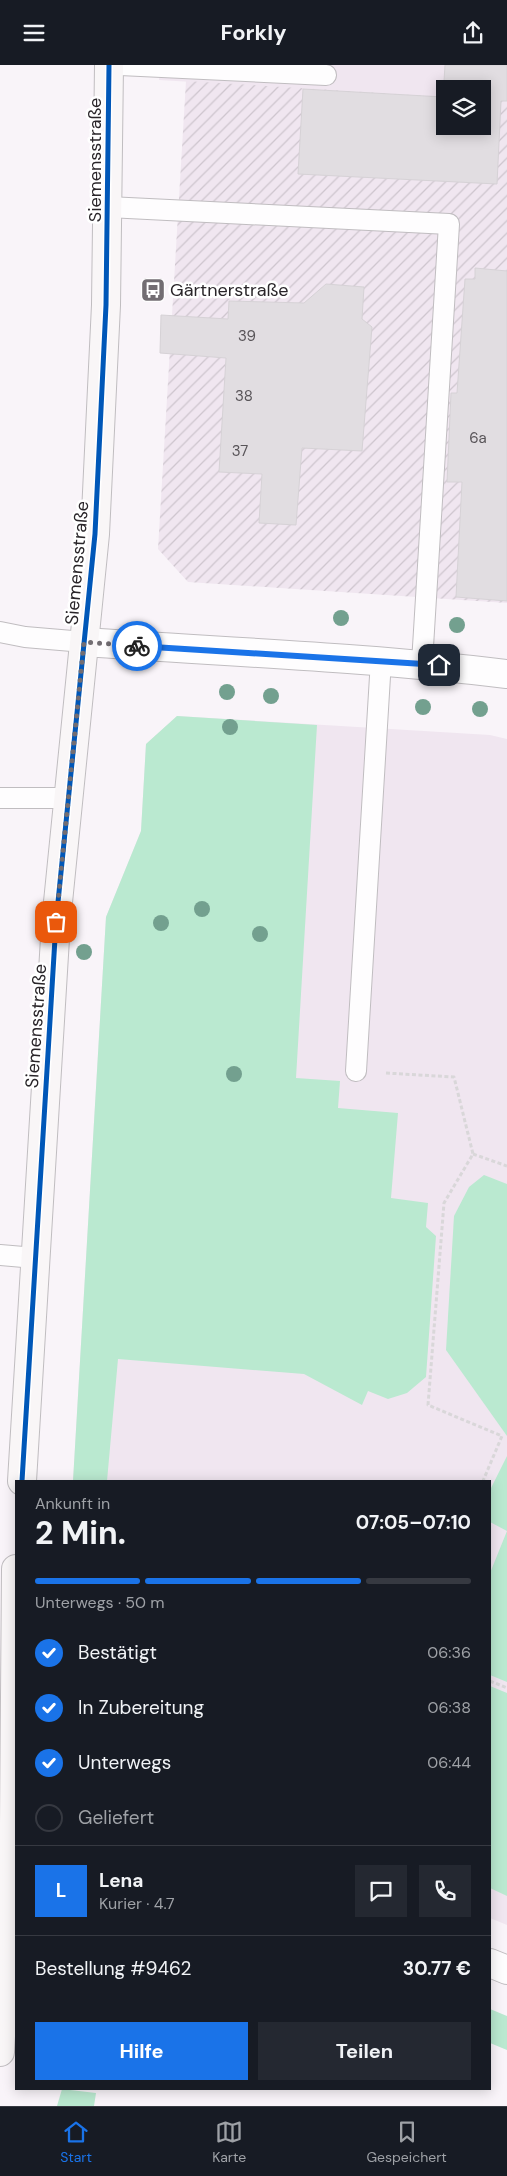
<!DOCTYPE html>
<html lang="de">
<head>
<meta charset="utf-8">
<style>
  body { margin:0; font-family:"DM Sans",sans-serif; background:#242831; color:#f1f3f6; height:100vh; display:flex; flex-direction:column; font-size:19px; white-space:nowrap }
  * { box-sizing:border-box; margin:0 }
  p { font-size:16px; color:#9ea1a6 }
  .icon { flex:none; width:28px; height:28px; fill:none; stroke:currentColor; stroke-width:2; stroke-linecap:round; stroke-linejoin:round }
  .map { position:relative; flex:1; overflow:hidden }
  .details { position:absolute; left:15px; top:1415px; width:476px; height:610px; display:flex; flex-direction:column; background:#171b24; border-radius:0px; box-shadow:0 2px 12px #0003 }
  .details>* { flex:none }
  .fabs { position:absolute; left:436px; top:15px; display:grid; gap:10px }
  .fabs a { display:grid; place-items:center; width:55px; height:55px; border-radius:0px; background:#171b24; box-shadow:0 2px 12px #0003; font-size:25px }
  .pin { position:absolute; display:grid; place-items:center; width:42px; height:42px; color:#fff; margin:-21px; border-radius:10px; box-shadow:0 2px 8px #0006 }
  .courier { position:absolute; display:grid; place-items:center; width:50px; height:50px; margin:-25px; border:4px solid #1a73e8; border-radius:50%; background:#fff; color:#222; box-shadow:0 1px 6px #0007 }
  .headline em { font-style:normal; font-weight:700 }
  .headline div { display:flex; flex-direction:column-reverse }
  .headline { display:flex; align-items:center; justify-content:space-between; height:85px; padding:0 20px }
  h1 { font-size:32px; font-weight:700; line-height:38px }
  .bar { display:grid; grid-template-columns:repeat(4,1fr); gap:8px 5px; align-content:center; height:60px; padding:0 20px }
  .bar i { height:6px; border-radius:4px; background:#363941 }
  .bar .on { background:#1a73e8 }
  .bar p { grid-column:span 4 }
  .line { display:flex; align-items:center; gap:12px; padding:0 20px; border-top:1px solid #363941 }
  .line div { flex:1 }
  .round { display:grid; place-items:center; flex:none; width:52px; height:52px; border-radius:0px; background:#242831 }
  ol { padding:0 20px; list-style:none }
  li { display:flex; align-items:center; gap:15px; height:55px }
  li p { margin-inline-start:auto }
  li .icon { padding:5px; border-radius:50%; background:#1a73e8; color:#fff; stroke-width:4 }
  li:last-child { color:#9ea1a6 }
  li i { width:28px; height:28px; border:2px solid #363941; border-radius:50% }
  .cta { display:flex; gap:10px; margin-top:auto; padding:10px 20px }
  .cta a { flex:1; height:58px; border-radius:0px; background:#1a73e8; color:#fff; font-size:20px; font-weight:700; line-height:58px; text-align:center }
  .cta a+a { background:#242831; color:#f1f3f6 }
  header { display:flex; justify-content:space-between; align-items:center; height:65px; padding:0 20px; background:#171b24; font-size:22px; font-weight:700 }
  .menu { display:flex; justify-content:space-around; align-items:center; height:70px; border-top:1px solid #363941; background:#171b24; font-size:14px; color:#9ea1a6 }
  .menu a { display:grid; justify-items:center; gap:2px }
  .menu .on { color:#1a73e8 }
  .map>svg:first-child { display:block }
</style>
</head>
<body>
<header><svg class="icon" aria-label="menu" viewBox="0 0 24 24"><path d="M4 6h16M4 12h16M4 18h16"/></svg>Forkly<svg class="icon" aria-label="share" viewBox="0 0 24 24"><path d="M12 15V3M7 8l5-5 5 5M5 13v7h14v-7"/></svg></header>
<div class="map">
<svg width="507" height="2041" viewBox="0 0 507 2041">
  <defs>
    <pattern id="industrial-furrows" width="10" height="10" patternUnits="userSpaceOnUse" patternTransform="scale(1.25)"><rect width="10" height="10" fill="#f0e6f0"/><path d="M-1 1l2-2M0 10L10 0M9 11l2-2" fill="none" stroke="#cec5ce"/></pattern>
  </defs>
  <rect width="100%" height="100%" fill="#f9f4f9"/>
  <!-- built -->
  <g fill="#f0e6f0">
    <path d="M160,0H507L482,24H445V32L159,15Z"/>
    <path d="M177,651L490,670L507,674V1860L490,1853V1416H73L106,852L141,766L146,679Z"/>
  </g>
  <!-- industrial -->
  <path fill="url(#industrial-furrows)" d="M186,16L445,32V61H482L483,34L507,36V538L188,517L158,484Z"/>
  <!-- green -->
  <g fill="#bae9d0">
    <path d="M177,651L317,660L296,1013L340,1016L338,1043L398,1048L391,1133L428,1138L426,1162L436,1171L426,1312L407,1328L388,1334L368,1326L362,1340L304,1309L118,1294L107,1416H73L106,852L141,766L146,679Z"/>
    <path d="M484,1110L507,1119V1371L446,1285L454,1151L469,1122Z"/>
    <path d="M507,1391V1617L490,1610V1508L507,1466L490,1457V1425Z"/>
    <path d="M490,1621L507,1628V1831L490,1823Z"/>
    <path d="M490,1944L507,1951V1985L490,1978Z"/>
    <path d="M62,2024L96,2028L94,2041H57Z"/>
  </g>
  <!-- building -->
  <g fill="#e1dde1" stroke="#d6d2d6" fill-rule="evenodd">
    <path d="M445,0H507V36H501L497,119L298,109L303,24L443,32ZM445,24H482V61H445Z"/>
    <path d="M475,203L507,206V536L456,532L462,417H447L451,328H457L465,214H475Z"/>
    <path d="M326,219L364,222L362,254L372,262L362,386L302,383L296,460L259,458L262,409L219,407L226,293L160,288L161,250L228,254L229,236L304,238Z"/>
  </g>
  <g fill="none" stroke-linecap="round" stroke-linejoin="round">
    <defs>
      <g id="lane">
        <path d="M120,0L326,10"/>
        <path d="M108,142L449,159L422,598"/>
        <path d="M0,567L25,572L84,577"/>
        <path d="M0,733H69"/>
        <path d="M356,1006L381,595"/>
        <path d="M0,1190L35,1193"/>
      </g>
      <g id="street">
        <path d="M84,577C225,587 367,592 507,609"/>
        <path d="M490,1898L507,1905"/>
      </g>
      <g id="secondary">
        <path d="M22,1416L56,857L95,469L106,240L109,0"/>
        <path d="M0,1987L14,1760L16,1504"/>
      </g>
    </defs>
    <!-- lane casing -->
    <use href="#lane" stroke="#c0bdc0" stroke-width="22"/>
    <!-- street casing -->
    <use href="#street" stroke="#c0bdc0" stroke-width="30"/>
    <!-- secondary casing -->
    <use href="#secondary" stroke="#c0bdc0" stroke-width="30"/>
    <!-- path -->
    <g stroke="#d9d7d9" stroke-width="3" stroke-dasharray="4 2.5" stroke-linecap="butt">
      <path d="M386,1008L454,1012L473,1089L444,1138L428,1340L502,1371L483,1416"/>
      <path d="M473,1089L507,1101"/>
      <path d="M490,1616L507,1623"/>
    </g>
    <!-- lane -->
    <use href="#lane" stroke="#fefdfe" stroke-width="20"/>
    <!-- street -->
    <use href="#street" stroke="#fefdfe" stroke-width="28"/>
    <!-- secondary -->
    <use href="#secondary" stroke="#f9f6f7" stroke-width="28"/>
    <defs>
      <path id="cycleway" d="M22,1416L56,857L95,469L106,240L109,0"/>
    </defs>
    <!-- cycleway casing -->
    <use href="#cycleway" stroke="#fff" stroke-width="8"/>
    <!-- cycleway -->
    <use href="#cycleway" stroke="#0057b8" stroke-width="5"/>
  </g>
  <!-- trees -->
  <g fill="#73a08f">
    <circle cx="341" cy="553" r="8"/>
    <circle cx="457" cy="560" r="8"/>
    <circle cx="227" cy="627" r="8"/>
    <circle cx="271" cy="631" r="8"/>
    <circle cx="423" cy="642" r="8"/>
    <circle cx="480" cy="644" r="8"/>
    <circle cx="230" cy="662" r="8"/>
    <circle cx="202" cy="844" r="8"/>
    <circle cx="161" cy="858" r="8"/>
    <circle cx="260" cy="869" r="8"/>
    <circle cx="84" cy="887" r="8"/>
    <circle cx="234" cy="1009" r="8"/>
  </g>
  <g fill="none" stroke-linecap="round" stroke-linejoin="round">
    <!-- done -->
    <path stroke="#726d72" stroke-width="5" stroke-dasharray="0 9" d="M56,857L84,577L137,581"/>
    <!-- route -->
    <path stroke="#1a73e8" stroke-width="6" d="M137,581L439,600"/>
  </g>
  <!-- icons -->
  <defs>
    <symbol id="bus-square" viewBox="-11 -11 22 22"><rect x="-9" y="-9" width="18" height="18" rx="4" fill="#726d72" stroke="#fff"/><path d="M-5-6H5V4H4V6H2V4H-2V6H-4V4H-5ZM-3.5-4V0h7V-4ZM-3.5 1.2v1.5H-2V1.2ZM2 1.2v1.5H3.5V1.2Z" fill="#fff"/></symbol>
  </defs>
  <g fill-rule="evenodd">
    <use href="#bus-square" x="139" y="211" width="28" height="28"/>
  </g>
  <g text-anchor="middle" stroke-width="5" stroke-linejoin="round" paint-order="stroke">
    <!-- number labels -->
    <g font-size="15" fill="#585458">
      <text x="247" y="276">39</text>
      <text x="244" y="336">38</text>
      <text x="478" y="378">6a</text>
      <text x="240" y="391">37</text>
    </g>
    <!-- street labels -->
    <g font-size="18" fill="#292529" stroke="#fff">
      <text transform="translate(95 95) rotate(-90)" y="6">Siemensstraße</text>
      <text transform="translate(77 498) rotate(-85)" y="6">Siemensstraße</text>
      <text transform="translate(36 961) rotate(-86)" y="6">Siemensstraße</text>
    </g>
    <!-- poi labels -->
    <g font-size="18" fill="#292529" stroke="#fff" text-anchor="start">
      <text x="170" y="231">Gärtnerstraße</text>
    </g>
  </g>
</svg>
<div class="fabs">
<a><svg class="icon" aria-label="layers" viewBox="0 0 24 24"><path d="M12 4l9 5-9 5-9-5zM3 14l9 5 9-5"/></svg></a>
</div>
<div class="pin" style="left:56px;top:857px;background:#ea580c"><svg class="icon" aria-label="bag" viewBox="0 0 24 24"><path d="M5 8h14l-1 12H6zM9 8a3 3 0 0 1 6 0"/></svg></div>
<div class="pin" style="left:439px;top:600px;background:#1f2937"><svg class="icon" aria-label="home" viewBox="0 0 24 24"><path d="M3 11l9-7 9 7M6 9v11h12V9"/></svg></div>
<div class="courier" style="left:137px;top:581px"><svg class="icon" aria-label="bike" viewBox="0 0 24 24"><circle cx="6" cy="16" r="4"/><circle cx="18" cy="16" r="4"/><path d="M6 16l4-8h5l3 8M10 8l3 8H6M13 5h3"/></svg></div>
<section class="details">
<div class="headline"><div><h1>2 Min.</h1><p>Ankunft in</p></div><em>07:05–07:10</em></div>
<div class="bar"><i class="on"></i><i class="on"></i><i class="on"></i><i></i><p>Unterwegs · 50 m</p></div>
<ol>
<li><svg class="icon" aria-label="check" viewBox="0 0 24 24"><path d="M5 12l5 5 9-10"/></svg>Bestätigt<p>06:36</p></li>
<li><svg class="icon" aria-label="check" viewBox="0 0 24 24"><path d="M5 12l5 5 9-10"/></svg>In Zubereitung<p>06:38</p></li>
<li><svg class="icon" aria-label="check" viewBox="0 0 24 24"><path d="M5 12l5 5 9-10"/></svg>Unterwegs<p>06:44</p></li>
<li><i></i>Geliefert</li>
</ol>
<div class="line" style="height:90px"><b class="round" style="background:#1a73e8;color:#fff">L</b><div><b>Lena</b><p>Kurier · 4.7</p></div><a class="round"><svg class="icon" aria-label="chat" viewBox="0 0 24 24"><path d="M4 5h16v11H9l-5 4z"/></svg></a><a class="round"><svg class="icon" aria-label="phone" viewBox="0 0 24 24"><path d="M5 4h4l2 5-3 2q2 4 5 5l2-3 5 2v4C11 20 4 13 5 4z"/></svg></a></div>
<div class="line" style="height:65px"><div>Bestellung #9462</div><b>30.77 €</b></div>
<div class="cta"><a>Hilfe</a><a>Teilen</a></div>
</section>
</div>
<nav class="menu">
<a class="on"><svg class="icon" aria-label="home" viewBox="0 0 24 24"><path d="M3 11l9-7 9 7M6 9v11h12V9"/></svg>Start</a>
<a><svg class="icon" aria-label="map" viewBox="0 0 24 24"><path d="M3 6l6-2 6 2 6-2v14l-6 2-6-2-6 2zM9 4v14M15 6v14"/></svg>Karte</a>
<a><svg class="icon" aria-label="saved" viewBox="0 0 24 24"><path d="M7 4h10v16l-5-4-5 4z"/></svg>Gespeichert</a>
</nav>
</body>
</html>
